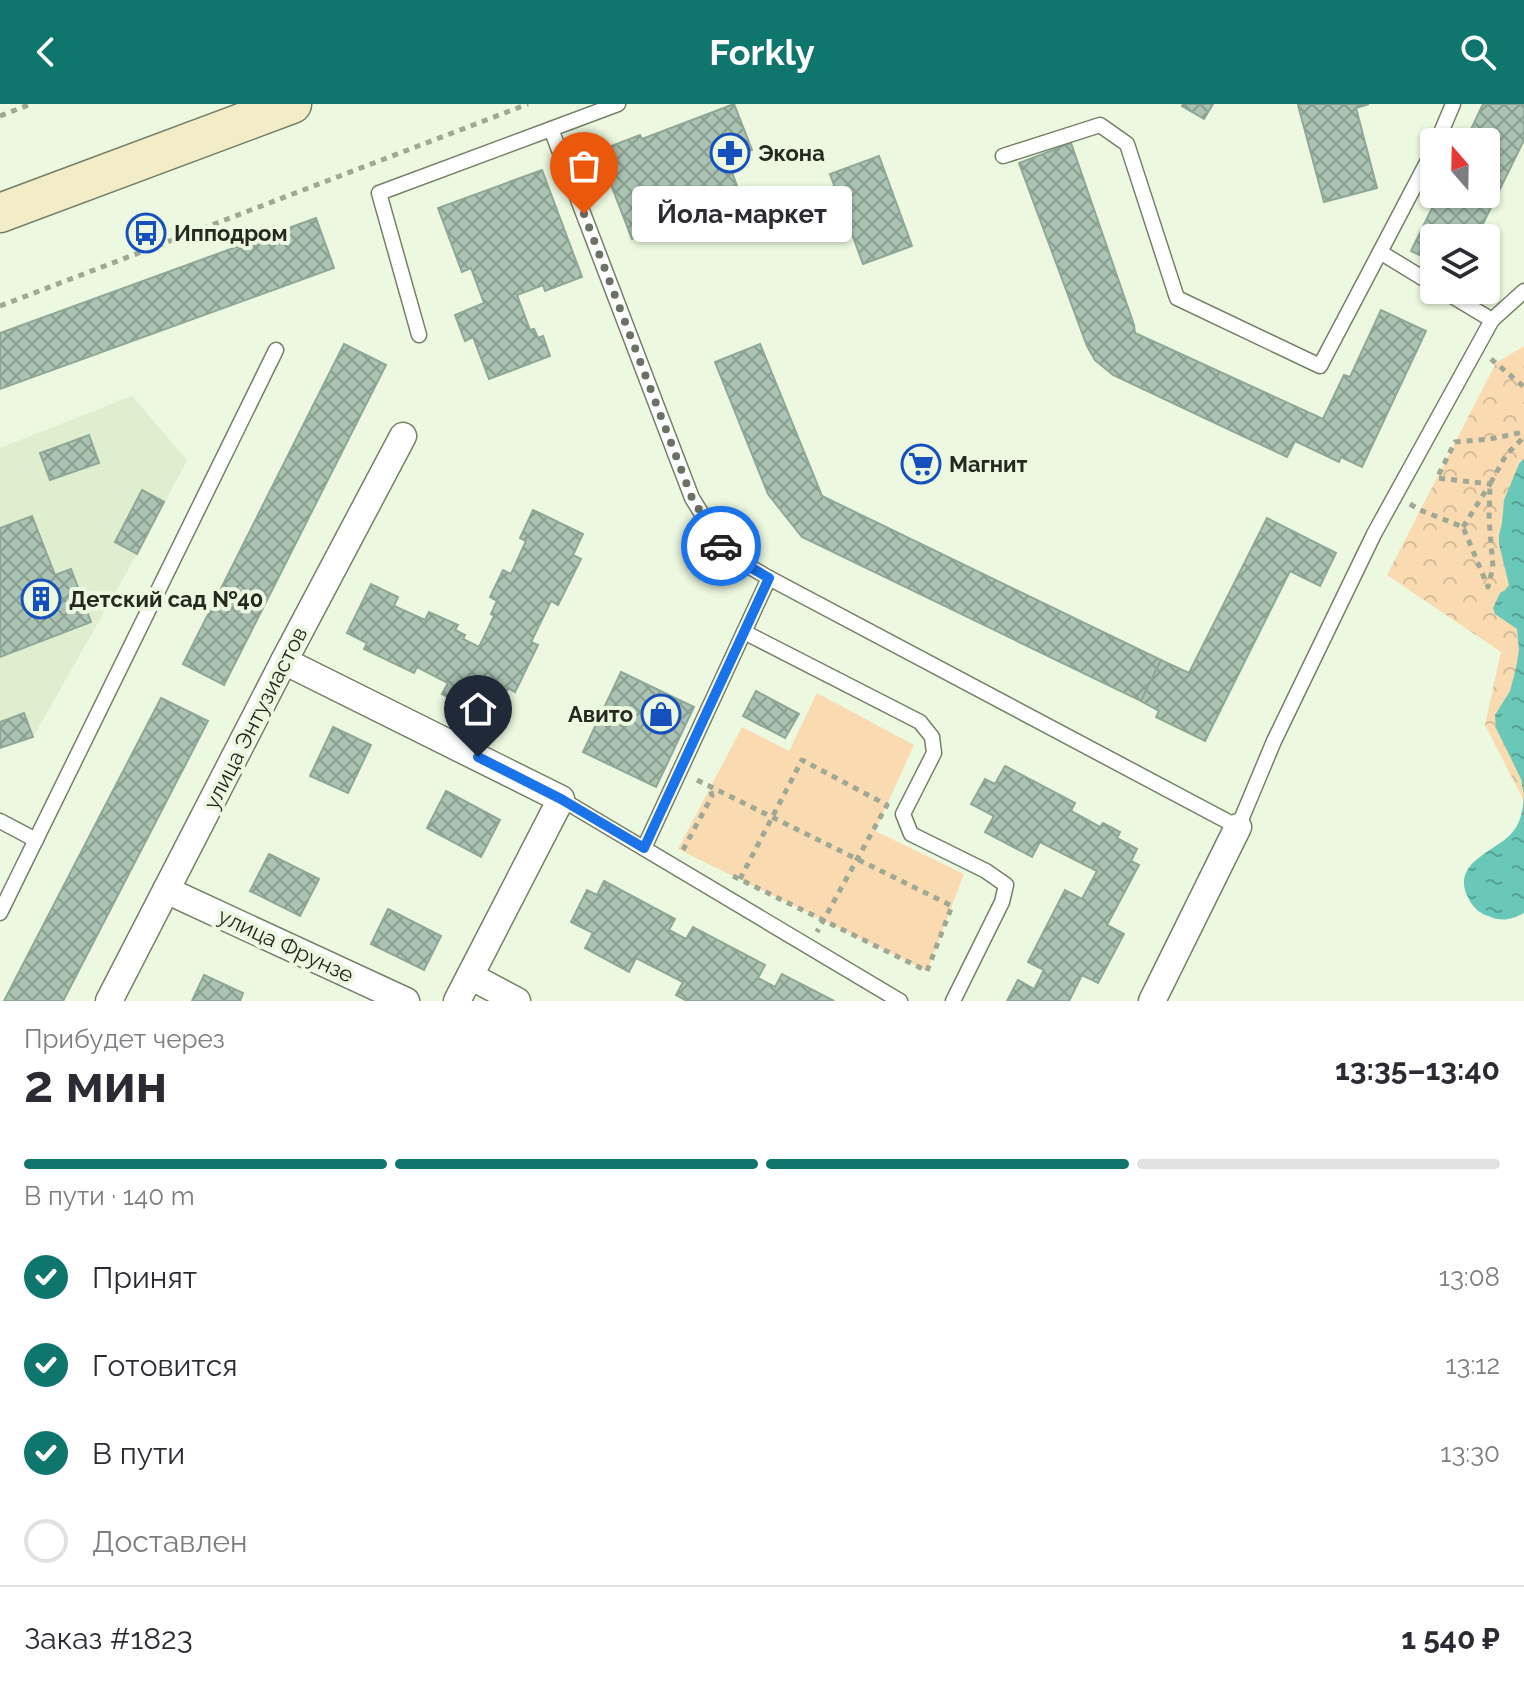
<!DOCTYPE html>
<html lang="ru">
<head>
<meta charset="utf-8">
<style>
  body { margin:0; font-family:Raleway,sans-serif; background:#f2f2f3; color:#2b2b33; height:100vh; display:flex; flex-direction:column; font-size:30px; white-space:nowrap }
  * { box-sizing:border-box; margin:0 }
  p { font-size:26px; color:#7c7c81 }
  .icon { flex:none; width:44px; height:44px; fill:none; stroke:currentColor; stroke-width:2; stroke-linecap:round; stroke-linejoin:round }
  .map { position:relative; height:897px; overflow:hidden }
  .side { display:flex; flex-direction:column; background:#fff; flex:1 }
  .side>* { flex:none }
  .needle { width:52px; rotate:340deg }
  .fabs { position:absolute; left:1420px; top:24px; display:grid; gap:16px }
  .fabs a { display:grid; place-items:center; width:80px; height:80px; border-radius:8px; background:#fff; box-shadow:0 2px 6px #0004; font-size:40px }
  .pin { position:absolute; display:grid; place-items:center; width:68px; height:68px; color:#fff; margin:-82px -34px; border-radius:50% 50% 50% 0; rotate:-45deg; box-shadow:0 0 8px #0007 }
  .pin .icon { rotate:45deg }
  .courier { position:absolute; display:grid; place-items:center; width:80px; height:80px; margin:-40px; border:6px solid #1a73e8; border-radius:50%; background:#fff; color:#222; box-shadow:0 2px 10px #0007 }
  .bubble { position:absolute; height:56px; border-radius:8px; background:#fff; box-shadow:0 2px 6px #0004; font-size:26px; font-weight:700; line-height:56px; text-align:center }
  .overview em { font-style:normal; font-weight:700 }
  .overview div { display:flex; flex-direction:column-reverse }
  .overview { display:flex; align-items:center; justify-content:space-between; height:136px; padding:0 24px }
  h1 { font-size:52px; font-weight:700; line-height:60px }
  .bar { display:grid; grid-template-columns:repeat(4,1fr); gap:12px 8px; align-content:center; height:96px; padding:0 24px }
  .bar i { height:10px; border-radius:6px; background:#e1e1e2 }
  .bar .selected { background:#0f766e }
  .bar p { grid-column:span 4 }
  .line { display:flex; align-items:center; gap:20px; padding:0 24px; border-top:2px solid #e1e1e2 }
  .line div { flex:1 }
  ol { padding:0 24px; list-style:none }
  li { display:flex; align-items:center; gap:24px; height:88px }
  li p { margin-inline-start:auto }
  li .icon { padding:8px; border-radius:50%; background:#0f766e; color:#fff; stroke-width:4 }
  li:last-child { color:#7c7c81 }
  li i { width:44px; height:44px; border:4px solid #e1e1e2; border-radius:50% }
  header { display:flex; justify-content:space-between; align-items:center; height:104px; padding:0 24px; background:#0f766e; color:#fff; font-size:36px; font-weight:700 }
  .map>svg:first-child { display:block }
</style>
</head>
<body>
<header><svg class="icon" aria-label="back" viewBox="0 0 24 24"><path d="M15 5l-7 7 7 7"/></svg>Forkly<svg class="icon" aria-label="search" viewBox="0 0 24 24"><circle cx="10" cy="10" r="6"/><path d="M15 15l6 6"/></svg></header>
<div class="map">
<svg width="1524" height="897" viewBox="0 0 1524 897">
  <defs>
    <pattern id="park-crowns" width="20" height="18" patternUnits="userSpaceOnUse" patternTransform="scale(2)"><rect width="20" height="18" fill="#fadbb1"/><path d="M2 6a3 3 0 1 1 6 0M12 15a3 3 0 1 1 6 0" fill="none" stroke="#d6bc98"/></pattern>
    <pattern id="water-ripples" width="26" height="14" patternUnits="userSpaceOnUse" patternTransform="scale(2)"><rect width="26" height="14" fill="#69c8b8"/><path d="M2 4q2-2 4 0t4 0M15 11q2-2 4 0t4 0" fill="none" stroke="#56a295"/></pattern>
    <pattern id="building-cross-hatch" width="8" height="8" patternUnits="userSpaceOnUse" patternTransform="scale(2)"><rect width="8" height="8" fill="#aac3b2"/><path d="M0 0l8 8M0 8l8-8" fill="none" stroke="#8a9e90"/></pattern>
  </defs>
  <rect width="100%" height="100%" fill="#ecf8df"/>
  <!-- built -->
  <path fill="#deeece" d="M132,292L187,356L137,450L33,633L0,644V344Z"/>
  <!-- green -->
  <path fill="#fadbb1" d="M817,589L914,641L875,727L964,770L927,867L678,745L742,623L789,647Z"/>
  <!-- park -->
  <path fill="url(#park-crowns)" d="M1524,242V697L1485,621L1501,548L1387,471L1496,259Z"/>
  <!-- water -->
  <g fill="url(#water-ripples)">
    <path d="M1524,354V691L1521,675L1496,624L1495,611L1510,587L1516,564L1519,546L1517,525L1495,510L1493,504L1500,489L1505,486L1509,481L1499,440V431L1502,419L1504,396L1519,360Z"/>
    <path d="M1524,691V809C1511,816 1502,818 1488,812C1478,809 1471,801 1467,791C1453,759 1493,748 1510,731C1521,720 1523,706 1524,691Z"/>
  </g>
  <!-- building -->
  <g fill="url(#building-cross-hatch)" stroke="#8ea796" stroke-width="2">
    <path d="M734,0L752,46L727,55L748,111L702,129L689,95L668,103L674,119L632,135L598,47L640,31L642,35Z"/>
    <path d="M1183,0H1213L1204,15L1182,2Z"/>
    <path d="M1301,0H1369L1356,4L1377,84L1324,98L1298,1Z"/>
    <path d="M1483,0H1524V36L1476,134H1434V158L1411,147L1439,90H1486V38H1465Z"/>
    <path d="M1071,39L1134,221L1135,229L1323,315L1344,271L1350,273L1381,206L1426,227L1362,363L1341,353L1339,358L1295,337L1287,353L1113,271L1095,256L1087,242L1019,59Z"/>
    <path d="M879,52L912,142L863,160L830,70Z"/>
    <path d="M542,66L582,173L545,187L543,181L517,191L530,226L534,225L538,234L543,232L550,252L489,275L473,233L465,237L455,211L484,199L471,164L462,168L438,104Z"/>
    <path d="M316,114L334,164L0,285V229Z"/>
    <path d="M344,240L386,261L224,581L183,560Z"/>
    <path d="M760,240L822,392L1161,556L1141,597L802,433L768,390L715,258Z"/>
    <path d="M89,331L99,359L50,376L40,349Z"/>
    <path d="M142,386L164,398L137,450L115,438Z"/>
    <path d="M533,406L583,430L573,451L581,455L558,501L551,497L531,538L538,541L515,588L508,584L498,605L484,599L480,609L442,590L448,579L417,563L414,569L364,545L367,539L347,529L371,480L398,493L394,502L425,516L429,508L458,521L455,526L465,531L463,535L479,543L494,512L491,510L497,497L490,493L503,466L511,470L526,437L520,434Z"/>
    <path d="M32,412L55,471L71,465L91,518L0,553V424Z"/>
    <path d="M1267,414L1336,449L1320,482L1290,467L1205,637L1156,613L1159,607L1141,597L1161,556L1189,569Z"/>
    <path d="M621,568L694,603L656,683L583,648Z"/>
    <path d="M756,587L799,610L785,634L743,612Z"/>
    <path d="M161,594L208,617L63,897H4Z"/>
    <path d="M24,609L33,633L0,644V618Z"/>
    <path d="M333,623L371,641L348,689L310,672Z"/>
    <path d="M1005,662L1075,699L1071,707L1100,723L1103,719L1120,728L1117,734L1137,745L1131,757L1139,761L1107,821L1124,830L1098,879L1082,871L1069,897H1007L1018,876L1034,885L1044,866L1028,858L1065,786L1082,795L1097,767L1040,738L1032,753L985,728L994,712L971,700L985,675L995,680Z"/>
    <path d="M446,687L500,716L481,753L427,724Z"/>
    <path d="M269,750L319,775L300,812L250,787Z"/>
    <path d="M604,777L675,815L669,826L686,835L693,823L765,861L758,874L775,883L782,870L834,897H687L676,891L683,878L636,854L629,868L585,844L593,829L571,818L587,786L597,791Z"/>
    <path d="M388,805L441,832L424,866L371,840Z"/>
    <path d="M204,871L243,889L240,897H192Z"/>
  </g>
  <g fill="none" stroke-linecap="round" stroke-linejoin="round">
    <defs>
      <g id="service">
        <path d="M618,0L551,25L692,394L726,449L769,474L1238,723L1274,637L1374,430L1492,216"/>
        <path d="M1437,38L1453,0"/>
        <path d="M1434,45L1380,148L1434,181"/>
        <path d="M1003,52L1100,21L1127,40L1177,194L1320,262L1380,148"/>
        <path d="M1442,186L1492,216L1524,187"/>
        <path d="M419,231L379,89L551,25"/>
        <path d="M744,528L920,618L932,633L934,649L903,710L911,730L986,767L1006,781L1002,798L953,897"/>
        <path d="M561,695L900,897"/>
        <path d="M0,717L36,736"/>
        <path d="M644,744L769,474"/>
        <path d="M0,809L276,246"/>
      </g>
      <g id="minor">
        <path d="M284,557L561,695L457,897"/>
        <path d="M166,786L406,897"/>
        <path d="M470,872L517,897"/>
        <path d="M109,897L284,557L403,332"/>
        <path d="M1152,897L1238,723"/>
      </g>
      <path id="secondary" d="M0,109L292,0"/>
    </defs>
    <!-- service casing -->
    <use href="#service" stroke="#758069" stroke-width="17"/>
    <!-- minor casing -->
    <use href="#minor" stroke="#758069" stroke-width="29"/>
    <!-- secondary casing -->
    <use href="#secondary" stroke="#758069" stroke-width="41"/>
    <!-- path -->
    <g stroke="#9fa895" stroke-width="5" stroke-dasharray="6 6" stroke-linecap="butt">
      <path d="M0,12L31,0"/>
      <path d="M0,202L528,0"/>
      <path d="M1491,255L1524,283"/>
      <path d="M1410,400L1420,406L1463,423L1488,483L1493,463L1489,415L1490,380L1506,351L1524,333"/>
      <path d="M1463,423L1490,380L1437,374L1455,338L1490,335L1524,328"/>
      <path d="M697,676L952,802L927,867L733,772"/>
      <path d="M683,746L712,692L710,683"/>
      <path d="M740,775L802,656L887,701L817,828"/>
    </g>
    <!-- service -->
    <use href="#service" stroke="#fff" stroke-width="14"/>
    <!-- minor -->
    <use href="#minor" stroke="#fff" stroke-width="26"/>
    <!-- secondary -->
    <use href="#secondary" stroke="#f2edc7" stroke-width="38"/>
  </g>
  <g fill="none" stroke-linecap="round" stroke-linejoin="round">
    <!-- done -->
    <path stroke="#6b7163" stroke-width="8" stroke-dasharray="0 14.4" d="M584,110L692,394L721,442"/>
    <!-- route -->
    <path stroke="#1a73e8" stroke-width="10" d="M478,653L561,695L644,744L769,474L726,449L721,442"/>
  </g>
  <!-- icons -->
  <defs>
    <symbol id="pharmacy-ring" viewBox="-11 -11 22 22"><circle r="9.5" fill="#ecf8df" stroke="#1550bc" stroke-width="1.5"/><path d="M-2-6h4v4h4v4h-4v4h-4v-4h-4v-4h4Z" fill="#1550bc"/></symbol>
    <symbol id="bus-ring" viewBox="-11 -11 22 22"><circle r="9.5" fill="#ecf8df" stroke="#1550bc" stroke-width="1.5"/><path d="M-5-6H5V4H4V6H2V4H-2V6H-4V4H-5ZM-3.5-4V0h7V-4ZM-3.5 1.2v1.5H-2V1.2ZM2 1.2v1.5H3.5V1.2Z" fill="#1550bc"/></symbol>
    <symbol id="supermarket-ring" viewBox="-11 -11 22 22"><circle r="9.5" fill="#ecf8df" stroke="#1550bc" stroke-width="1.5"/><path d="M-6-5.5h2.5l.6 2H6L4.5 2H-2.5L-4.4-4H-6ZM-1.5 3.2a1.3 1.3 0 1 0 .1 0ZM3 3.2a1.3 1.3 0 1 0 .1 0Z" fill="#1550bc"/></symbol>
    <symbol id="building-ring" viewBox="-11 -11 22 22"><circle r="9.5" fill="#ecf8df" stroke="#1550bc" stroke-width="1.5"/><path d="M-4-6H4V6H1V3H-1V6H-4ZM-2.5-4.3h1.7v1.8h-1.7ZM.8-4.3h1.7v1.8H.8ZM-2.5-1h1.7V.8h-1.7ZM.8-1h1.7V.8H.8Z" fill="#1550bc"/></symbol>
    <symbol id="shop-ring" viewBox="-11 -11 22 22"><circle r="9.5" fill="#ecf8df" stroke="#1550bc" stroke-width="1.5"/><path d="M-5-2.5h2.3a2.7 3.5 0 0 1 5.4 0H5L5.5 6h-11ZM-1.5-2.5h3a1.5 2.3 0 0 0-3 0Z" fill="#1550bc"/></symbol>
  </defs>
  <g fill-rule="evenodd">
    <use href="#pharmacy-ring" x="708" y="27" width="44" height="44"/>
    <use href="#bus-ring" x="124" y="107" width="44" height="44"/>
    <use href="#supermarket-ring" x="899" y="338" width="44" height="44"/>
    <use href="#building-ring" x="19" y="473" width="44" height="44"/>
    <use href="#shop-ring" x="639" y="588" width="44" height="44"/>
  </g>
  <g text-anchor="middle" stroke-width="8" stroke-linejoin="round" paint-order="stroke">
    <!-- poi labels -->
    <g font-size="22" font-weight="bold" fill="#252920" stroke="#ecf8df" text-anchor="start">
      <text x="758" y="57">Экона</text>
      <text x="174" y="137">Ипподром</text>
      <text x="949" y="368">Магнит</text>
      <text x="69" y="503">Детский сад №40</text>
      <text x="633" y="618" text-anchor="end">Авито</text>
    </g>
    <!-- street labels -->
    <g font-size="22" fill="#252920" stroke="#ecf8df">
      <text transform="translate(255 614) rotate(-63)" y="8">улица Энтузиастов</text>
      <text transform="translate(286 841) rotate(25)" y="8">улица Фрунзе</text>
    </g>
  </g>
</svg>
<div class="fabs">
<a><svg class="needle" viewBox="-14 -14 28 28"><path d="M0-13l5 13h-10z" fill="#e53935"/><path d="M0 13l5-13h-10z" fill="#7c7c81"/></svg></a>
<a><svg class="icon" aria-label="layers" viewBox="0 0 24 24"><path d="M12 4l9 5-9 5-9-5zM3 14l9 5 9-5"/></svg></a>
</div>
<div class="pin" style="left:584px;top:110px;background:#ea580c"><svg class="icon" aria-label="bag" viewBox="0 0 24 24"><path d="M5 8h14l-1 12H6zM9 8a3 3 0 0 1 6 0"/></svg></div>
<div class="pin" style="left:478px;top:653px;background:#1f2937"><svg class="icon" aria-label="home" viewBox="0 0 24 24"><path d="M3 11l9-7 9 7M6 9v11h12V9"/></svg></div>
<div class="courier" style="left:721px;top:442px"><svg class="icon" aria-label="car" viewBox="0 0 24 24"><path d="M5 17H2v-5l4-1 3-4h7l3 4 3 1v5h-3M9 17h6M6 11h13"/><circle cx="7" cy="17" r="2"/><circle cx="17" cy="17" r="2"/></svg></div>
<div class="bubble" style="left:632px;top:82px;width:220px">Йола-маркет</div>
</div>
<section class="side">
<div class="overview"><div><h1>2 мин</h1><p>Прибудет через</p></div><em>13:35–13:40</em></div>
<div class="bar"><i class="selected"></i><i class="selected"></i><i class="selected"></i><i></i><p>В пути · 140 m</p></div>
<ol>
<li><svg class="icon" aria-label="check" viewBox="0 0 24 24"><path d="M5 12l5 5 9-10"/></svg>Принят<p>13:08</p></li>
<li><svg class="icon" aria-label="check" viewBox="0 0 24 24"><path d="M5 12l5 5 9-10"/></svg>Готовится<p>13:12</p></li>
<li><svg class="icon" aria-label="check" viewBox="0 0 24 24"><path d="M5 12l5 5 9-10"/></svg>В пути<p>13:30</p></li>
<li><i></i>Доставлен</li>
</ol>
<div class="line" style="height:104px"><div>Заказ #1823</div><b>1 540 ₽</b></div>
</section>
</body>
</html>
